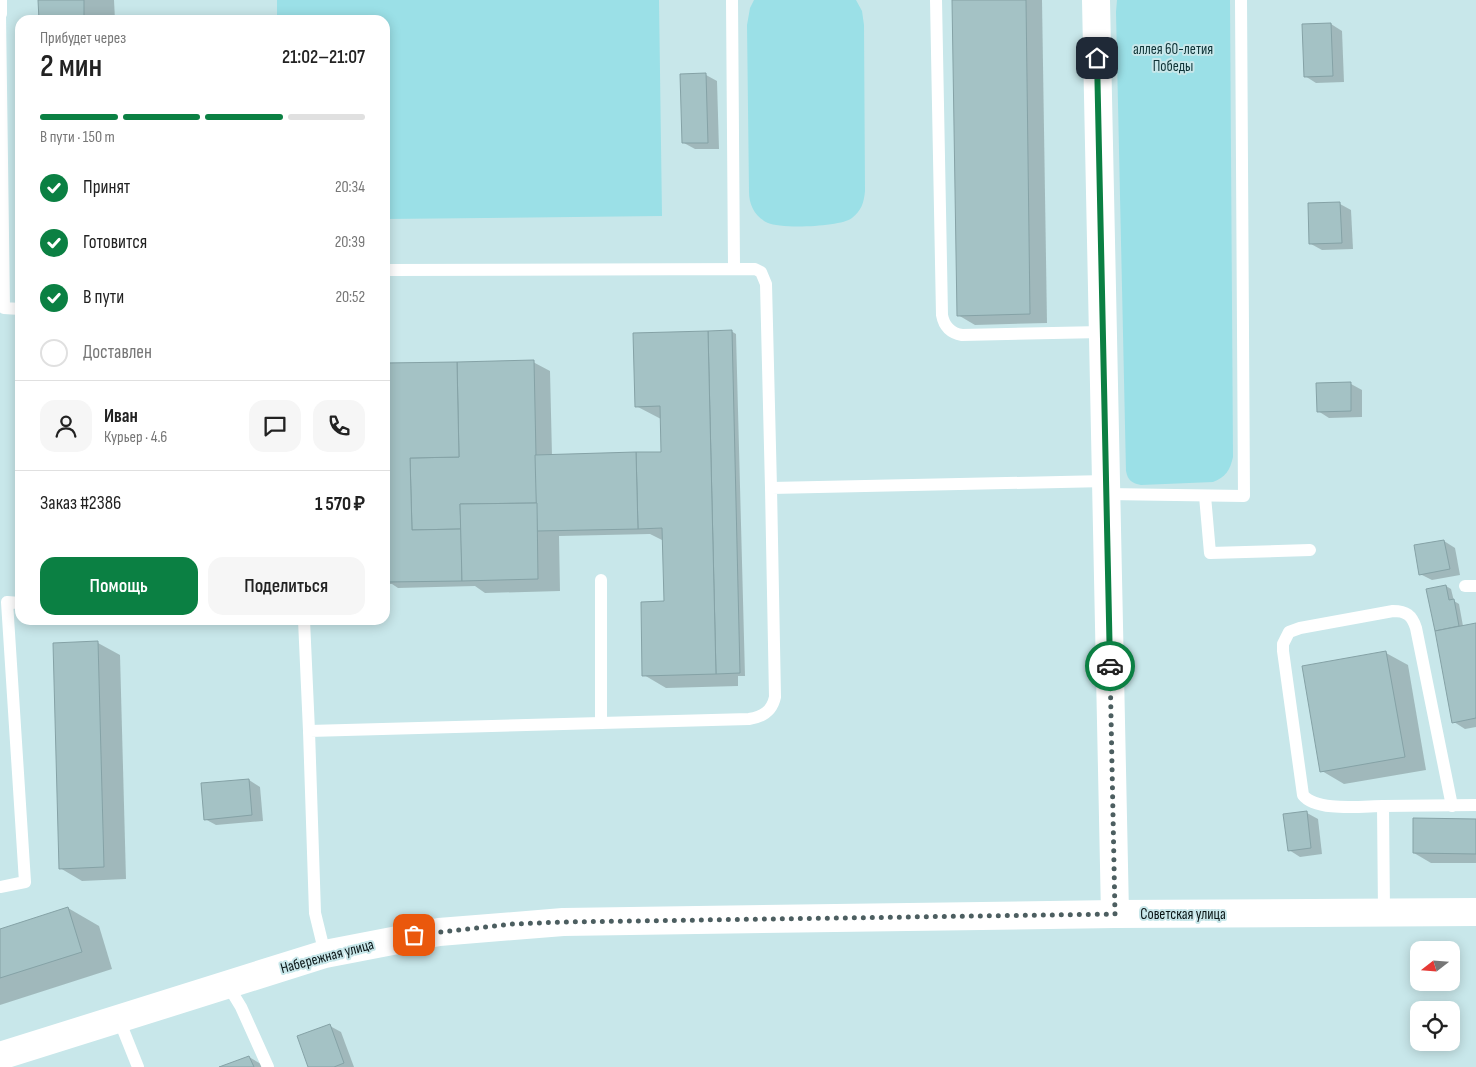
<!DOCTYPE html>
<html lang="ru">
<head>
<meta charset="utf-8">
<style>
  body { margin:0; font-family:"Sofia Sans Condensed",sans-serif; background:#f6f6f6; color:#222; height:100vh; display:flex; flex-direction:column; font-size:19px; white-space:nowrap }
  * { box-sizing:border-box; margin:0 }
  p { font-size:16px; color:#767676 }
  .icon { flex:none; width:28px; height:28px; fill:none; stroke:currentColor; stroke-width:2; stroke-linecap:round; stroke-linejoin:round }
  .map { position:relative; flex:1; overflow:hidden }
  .side { position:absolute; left:15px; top:15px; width:375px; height:610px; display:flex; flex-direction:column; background:#fff; border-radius:15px; box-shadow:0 2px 12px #0003 }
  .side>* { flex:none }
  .needle { width:32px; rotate:253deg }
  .controls { position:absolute; left:1410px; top:941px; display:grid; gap:10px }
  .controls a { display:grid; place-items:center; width:50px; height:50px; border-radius:10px; background:#fff; box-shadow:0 2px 12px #0003; font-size:25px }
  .pin { position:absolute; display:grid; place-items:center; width:42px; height:42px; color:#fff; margin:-21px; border-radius:10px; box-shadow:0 2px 8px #0006 }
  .courier { position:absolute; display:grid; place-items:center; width:50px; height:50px; margin:-25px; border:4px solid #0b8043; border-radius:50%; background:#fff; color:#222; box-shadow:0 1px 6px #0007 }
  .head em { font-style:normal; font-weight:600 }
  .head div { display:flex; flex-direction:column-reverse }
  .head { display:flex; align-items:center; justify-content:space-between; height:85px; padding:0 25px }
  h1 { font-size:32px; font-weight:600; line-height:38px }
  .bar { display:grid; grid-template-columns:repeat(4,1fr); gap:8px 5px; align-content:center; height:60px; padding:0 25px }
  .bar i { height:6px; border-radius:4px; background:#e0e0e0 }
  .bar .on { background:#0b8043 }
  .bar p { grid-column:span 4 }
  .line { display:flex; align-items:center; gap:12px; padding:0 25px; border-top:1px solid #e0e0e0 }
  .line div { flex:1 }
  .round { display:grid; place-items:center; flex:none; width:52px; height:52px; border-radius:15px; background:#f6f6f6 }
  ol { padding:0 25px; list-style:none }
  li { display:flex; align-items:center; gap:15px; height:55px }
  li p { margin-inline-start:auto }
  li .icon { padding:5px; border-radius:50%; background:#0b8043; color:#fff; stroke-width:4 }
  li:last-child { color:#767676 }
  li i { width:28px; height:28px; border:2px solid #e0e0e0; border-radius:50% }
  .cta { display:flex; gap:10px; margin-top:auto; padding:10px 25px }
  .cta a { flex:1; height:58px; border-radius:15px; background:#0b8043; color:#fff; font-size:20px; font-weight:600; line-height:58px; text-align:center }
  .cta a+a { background:#f6f6f6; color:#222 }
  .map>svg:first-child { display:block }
</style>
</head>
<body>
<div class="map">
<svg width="1476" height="1067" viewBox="0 0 1476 1067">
  <rect width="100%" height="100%" fill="#c8e7ea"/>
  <!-- green -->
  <g fill="#9be0e7">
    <path d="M277,0H659L662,216L385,219V20H277Z"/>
    <path d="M754,0H856L862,11L864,25L865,191C864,203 861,211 852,218C841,227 781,229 768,223C755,217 749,205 749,192L747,25L750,8Z"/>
    <path d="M1117,0H1230L1233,457C1230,470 1226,477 1213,482L1141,485C1132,483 1128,481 1126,471L1116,12Z"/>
  </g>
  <!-- shadow -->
  <g fill="#0003">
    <path d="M40,0H114L115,20H40Z"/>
    <path d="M953,0H1042L1047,323L975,325L958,315Z"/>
    <path d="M1331,24L1342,31L1344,82L1316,83L1305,76L1303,25Z"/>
    <path d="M682,75H706L717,81L719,149H695L684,143Z"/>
    <path d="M1340,204L1351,210L1353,249L1322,250L1311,244Z"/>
    <path d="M731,331L736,334L745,676H738V686L666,688L644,675L665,602L664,541L650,534L559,536L560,591L485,593L475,586L398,588L392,584H385V364L533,362L550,371L552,456L662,453L661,419L636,406Z"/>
    <path d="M1351,384L1362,390V417L1329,418L1318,411Z"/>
    <path d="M1444,541L1455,548L1460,575L1432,580L1420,574Z"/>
    <path d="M1446,586L1451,589L1454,601L1459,604L1463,626L1476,624V727L1465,729L1454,722L1436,630Z"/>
    <path d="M98,643L120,655L126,879L82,881L60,868Z"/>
    <path d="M1386,653L1408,665L1426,770L1344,784L1322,771Z"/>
    <path d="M249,780L260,787L263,821L216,825L205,819Z"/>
    <path d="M1307,813L1318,819L1322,854L1300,857L1289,850Z"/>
    <path d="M1476,820V863H1431L1414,853Z"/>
    <path d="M68,908L99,926L112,969L0,1005V930Z"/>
    <path d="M330,1026L341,1032L354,1067H309Z"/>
    <path d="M249,1057L261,1064L262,1067H223Z"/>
  </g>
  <!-- building -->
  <g fill="#a4c2c5" stroke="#85a2a6">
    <path d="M38,0H84V20H39Z"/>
    <path d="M952,0H1026L1030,314L957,316Z"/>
    <path d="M1331,23L1333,76L1304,77L1302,24Z"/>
    <path d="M706,73L708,143H682L680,74Z"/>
    <path d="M1340,202L1342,243L1309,244L1308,203Z"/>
    <path d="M732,330L740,673L716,674L708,331Z"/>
    <path d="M708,331L716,674L642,676L641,602L664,601L662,528L638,529L636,452H661L660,406L635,407L633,333Z"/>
    <path d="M534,360L537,503L460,504L461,529L412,530L410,458L459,457L457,362Z"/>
    <path d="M457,362L459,457L410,458L412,530L461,529L462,581L386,582L385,363Z"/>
    <path d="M1351,382V411L1317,412L1316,383Z"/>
    <path d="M636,452L638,529L537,531L535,455Z"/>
    <path d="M537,503L538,579L462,581L460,504Z"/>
    <path d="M1444,540L1450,569L1419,575L1414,545Z"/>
    <path d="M1446,585L1449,600L1454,599L1459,626L1435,631L1426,589Z"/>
    <path d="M1476,623V718L1452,723L1435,631Z"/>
    <path d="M98,641L104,867L59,869L53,643Z"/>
    <path d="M1386,651L1405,757L1320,772L1302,666Z"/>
    <path d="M249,779L252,815L204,820L201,783Z"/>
    <path d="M1307,811L1311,848L1288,851L1283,814Z"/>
    <path d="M1413,818L1476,819V854L1413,853Z"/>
    <path d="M68,907L82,952L0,978V929Z"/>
    <path d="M330,1024L344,1063L334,1067H308L297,1036Z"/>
    <path d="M249,1056L254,1067H219Z"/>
  </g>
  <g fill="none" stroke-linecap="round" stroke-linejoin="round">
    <!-- service -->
    <g stroke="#fff" stroke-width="12">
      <path d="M1,0V14"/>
      <path d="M732,0L734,267"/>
      <path d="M936,0L942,315C944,326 950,333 962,335L1102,332"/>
      <path d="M0,14L4,308L20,309"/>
      <path d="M385,270L755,269L761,272L766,284L771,488"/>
      <path d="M1107,494L1244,496L1241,0"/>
      <path d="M1205,496L1210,553L1310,550"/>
      <path d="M601,580V723"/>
      <path d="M1465,586H1476"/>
      <path d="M304,620L309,731"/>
      <path d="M1383,806C1363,806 1316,812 1303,795L1283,651V644L1289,632L1300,628L1393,611C1406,611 1412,615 1416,628L1452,806"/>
      <path d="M0,887L25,882L7,602L20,603"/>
      <path d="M1384,912L1383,806L1476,805"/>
      <path d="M325,954L315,913L309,731L749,719C763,717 772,711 775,697L771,488L1106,481"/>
      <path d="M227,984L241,1007L268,1067"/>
      <path d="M118,1017L138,1067"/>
    </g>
    <!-- tertiary -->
    <path stroke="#fff" stroke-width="28" d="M0,1056L325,954L439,932L563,922L1115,914"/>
    <!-- secondary -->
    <path stroke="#fff" stroke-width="28" d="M1096,0L1115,914L1476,912"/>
  </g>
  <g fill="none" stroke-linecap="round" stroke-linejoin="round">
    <!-- done -->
    <path stroke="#4c5e60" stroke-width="5" stroke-dasharray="0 9" d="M414,935L512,924L563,922L1115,914L1110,666"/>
    <!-- route -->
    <path stroke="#0b8043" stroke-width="6" d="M1097,58L1110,666"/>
  </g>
  <g text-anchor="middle" stroke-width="4" stroke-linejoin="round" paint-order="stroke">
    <!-- park labels -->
    <g font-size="15" fill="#0e3336" stroke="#c8e7ea">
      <text x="1173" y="54">аллея 60-летия<tspan x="1173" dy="17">Победы</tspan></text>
    </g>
    <!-- street labels -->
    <g font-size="15" fill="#091415" stroke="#c8e7ea">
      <text x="1183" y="919">Советская улица</text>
      <text transform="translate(327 956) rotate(-15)" y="5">Набережная улица</text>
    </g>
  </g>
</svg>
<div class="controls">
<a><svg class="needle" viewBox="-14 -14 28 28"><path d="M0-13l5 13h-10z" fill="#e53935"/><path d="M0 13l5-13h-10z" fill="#767676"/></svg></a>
<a><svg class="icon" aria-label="locate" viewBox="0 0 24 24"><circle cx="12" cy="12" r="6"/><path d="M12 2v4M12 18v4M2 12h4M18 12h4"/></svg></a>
</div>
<div class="pin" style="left:414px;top:935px;background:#ea580c"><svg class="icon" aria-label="bag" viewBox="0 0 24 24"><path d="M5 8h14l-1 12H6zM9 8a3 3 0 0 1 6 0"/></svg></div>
<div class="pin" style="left:1097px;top:58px;background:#1f2937"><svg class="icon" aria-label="home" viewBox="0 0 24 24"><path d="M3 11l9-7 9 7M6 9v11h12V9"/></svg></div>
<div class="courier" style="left:1110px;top:666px"><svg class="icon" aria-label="car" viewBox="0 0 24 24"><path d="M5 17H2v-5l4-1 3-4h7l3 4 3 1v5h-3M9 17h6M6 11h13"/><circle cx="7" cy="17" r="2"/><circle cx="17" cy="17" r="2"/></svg></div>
<section class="side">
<div class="head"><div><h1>2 мин</h1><p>Прибудет через</p></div><em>21:02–21:07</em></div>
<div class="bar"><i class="on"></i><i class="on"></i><i class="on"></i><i></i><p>В пути · 150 m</p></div>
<ol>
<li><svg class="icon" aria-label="check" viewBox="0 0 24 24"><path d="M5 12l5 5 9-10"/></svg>Принят<p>20:34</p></li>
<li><svg class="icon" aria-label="check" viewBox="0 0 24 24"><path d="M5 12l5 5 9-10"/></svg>Готовится<p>20:39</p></li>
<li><svg class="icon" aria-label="check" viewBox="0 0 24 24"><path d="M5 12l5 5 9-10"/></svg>В пути<p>20:52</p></li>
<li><i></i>Доставлен</li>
</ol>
<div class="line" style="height:90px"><a class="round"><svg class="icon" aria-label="person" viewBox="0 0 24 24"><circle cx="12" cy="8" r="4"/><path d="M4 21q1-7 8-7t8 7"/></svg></a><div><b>Иван</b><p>Курьер · 4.6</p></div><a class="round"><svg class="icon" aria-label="chat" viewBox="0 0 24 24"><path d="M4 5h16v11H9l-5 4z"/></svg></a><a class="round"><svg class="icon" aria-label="phone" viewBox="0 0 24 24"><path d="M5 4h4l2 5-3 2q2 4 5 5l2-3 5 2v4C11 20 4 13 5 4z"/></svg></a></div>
<div class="line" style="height:65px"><div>Заказ #2386</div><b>1 570 ₽</b></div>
<div class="cta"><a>Помощь</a><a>Поделиться</a></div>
</section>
</div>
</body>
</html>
